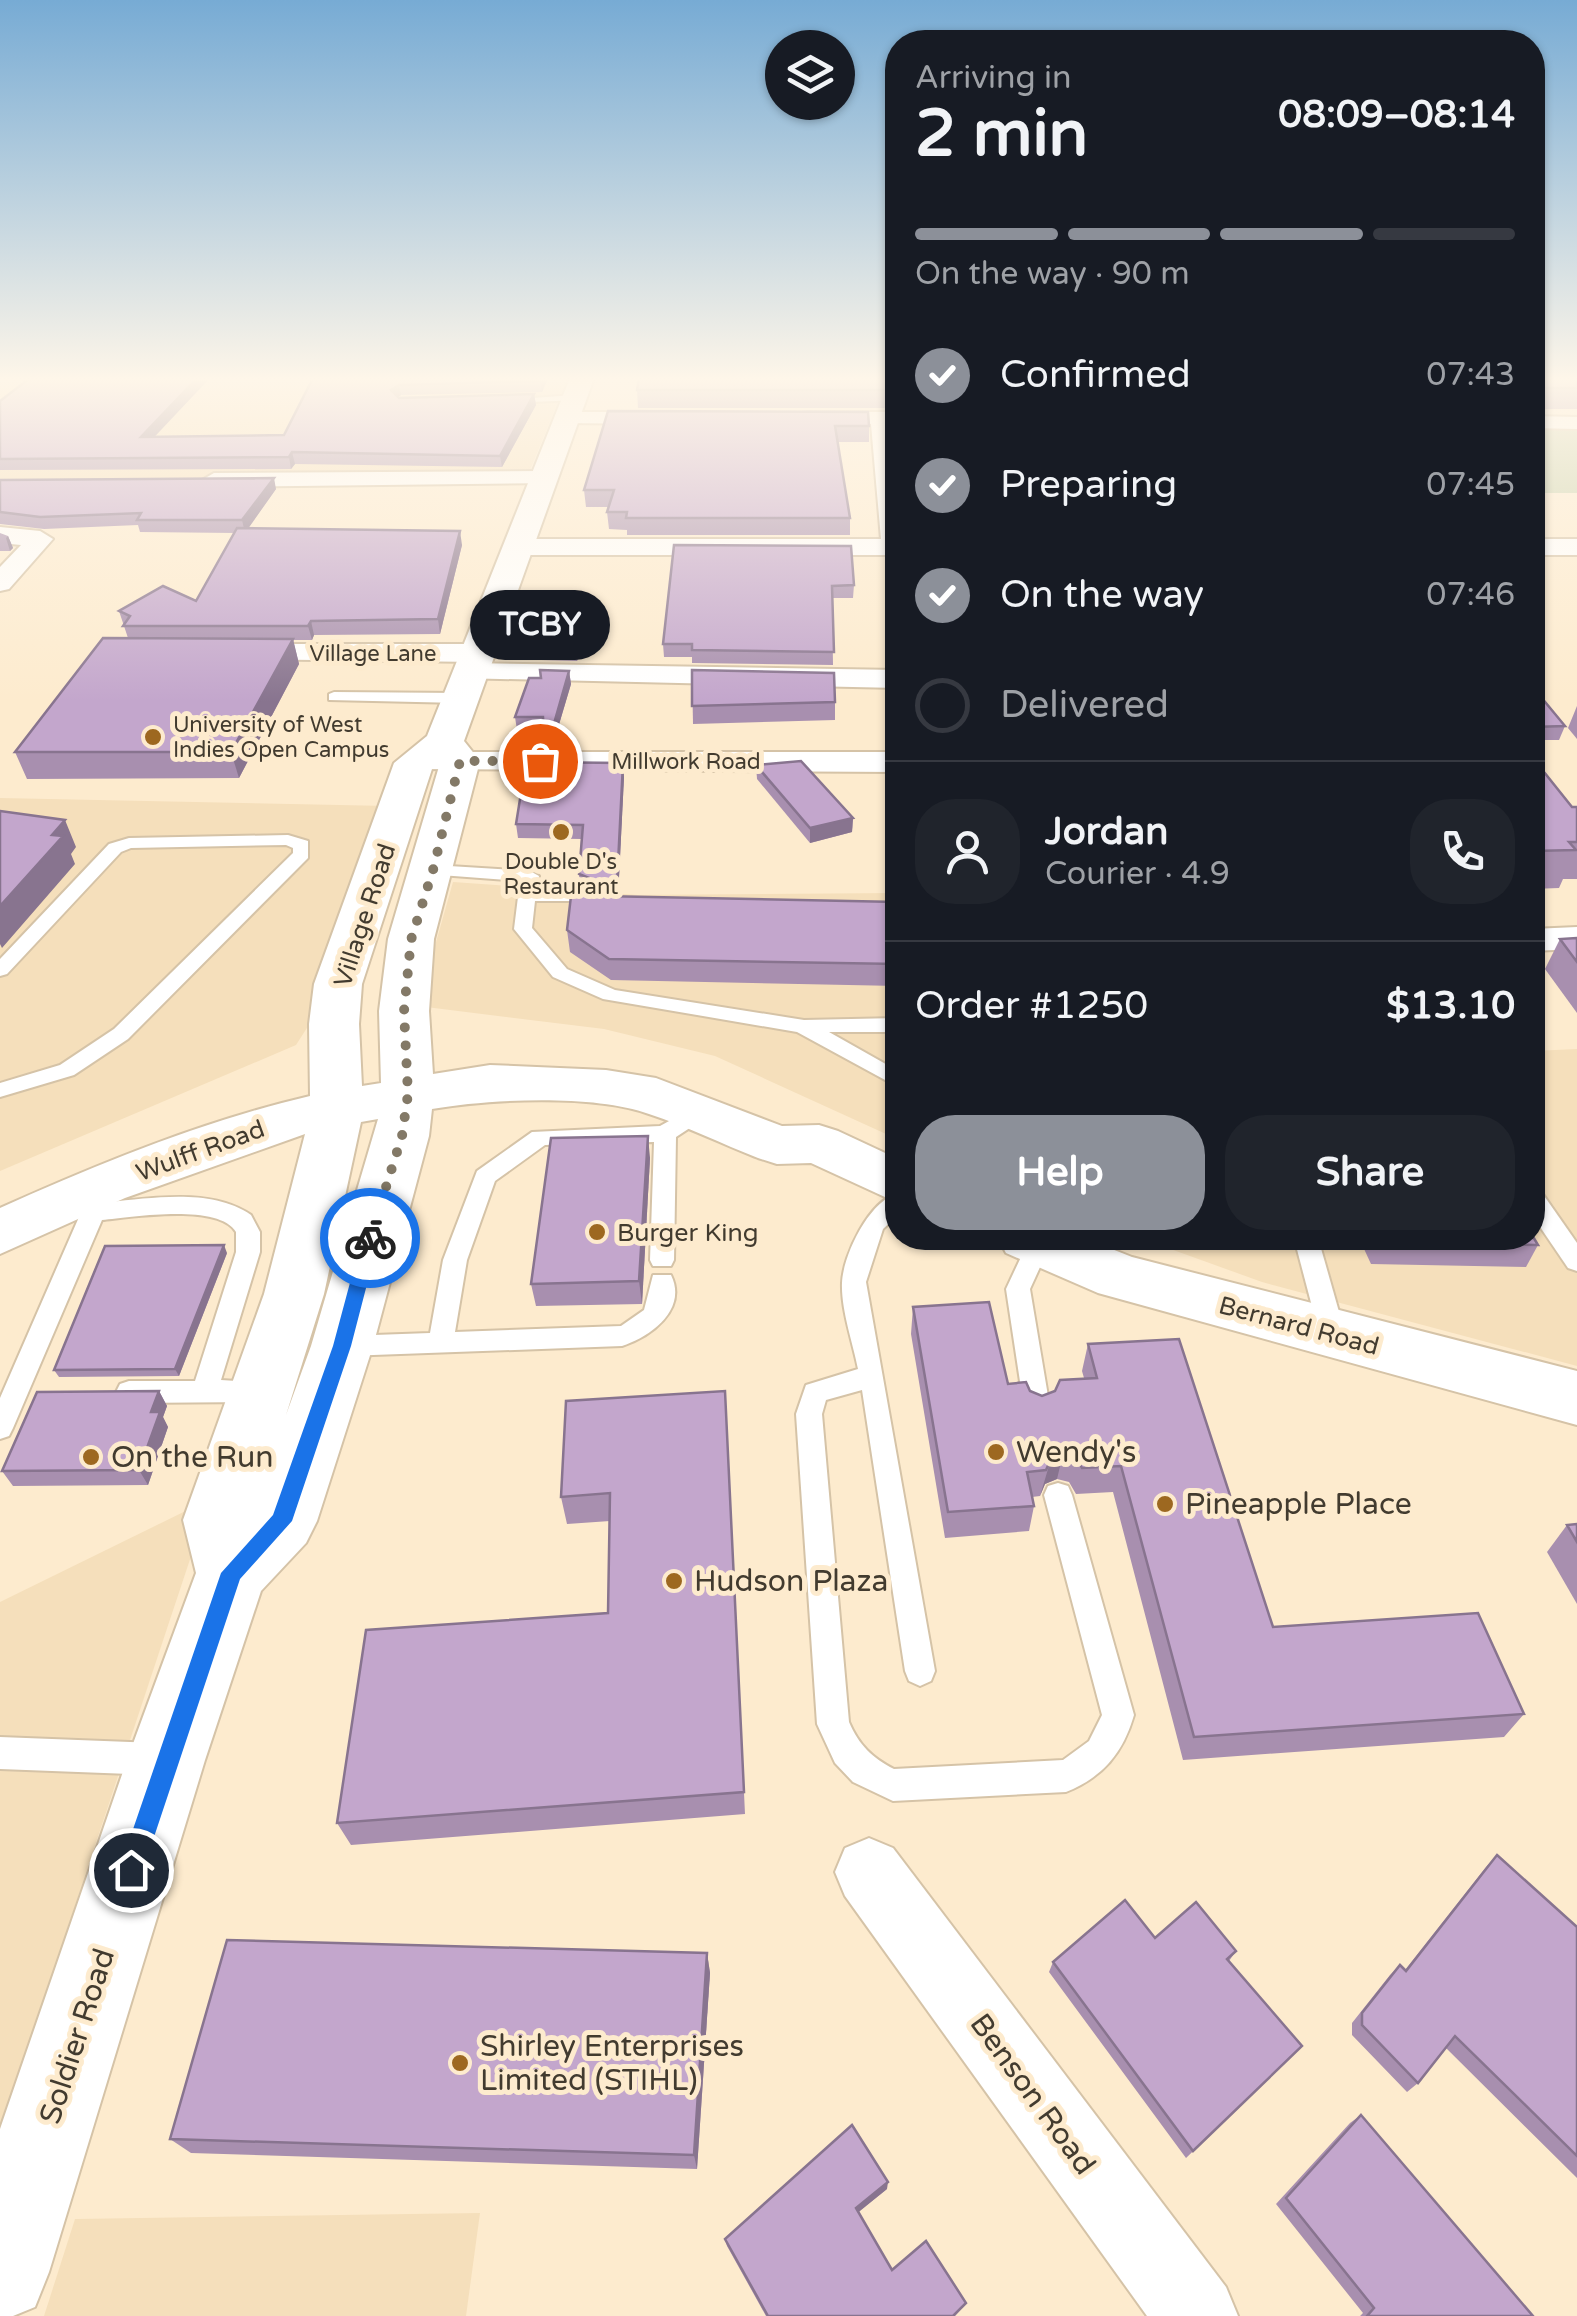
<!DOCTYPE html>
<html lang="en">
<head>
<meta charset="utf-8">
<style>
  body { margin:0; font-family:"Varela Round",sans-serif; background:#20242c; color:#f1f3f6; height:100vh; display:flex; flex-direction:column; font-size:38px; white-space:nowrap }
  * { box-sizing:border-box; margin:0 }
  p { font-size:32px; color:#9ea1a6 }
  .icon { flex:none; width:55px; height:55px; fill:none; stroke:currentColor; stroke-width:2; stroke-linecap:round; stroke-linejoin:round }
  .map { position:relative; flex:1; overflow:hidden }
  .drawer { position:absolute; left:885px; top:30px; width:660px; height:1220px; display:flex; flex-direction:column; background:#171b24; border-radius:40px; box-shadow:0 2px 8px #0004 }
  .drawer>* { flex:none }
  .buttons { position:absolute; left:765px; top:30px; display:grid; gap:20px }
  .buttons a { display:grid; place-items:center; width:90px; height:90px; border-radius:50%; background:#171b24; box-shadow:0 2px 8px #0004; font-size:50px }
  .pin { position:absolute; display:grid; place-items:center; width:85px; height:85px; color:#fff; margin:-42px; border:5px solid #fff; border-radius:50%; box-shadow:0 2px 10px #0007 }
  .courier { position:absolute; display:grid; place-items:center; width:100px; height:100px; margin:-50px; border:8px solid #1a73e8; border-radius:50%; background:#fff; color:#222; box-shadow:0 2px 12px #0007 }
  .bubble { position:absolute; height:70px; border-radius:35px; background:#171b24; box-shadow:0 2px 8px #0004; font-size:32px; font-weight:700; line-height:70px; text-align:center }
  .head em { font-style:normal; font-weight:700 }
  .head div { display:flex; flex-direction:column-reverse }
  .head { display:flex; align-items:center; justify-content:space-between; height:170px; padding:0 30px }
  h1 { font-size:65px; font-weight:700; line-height:75px }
  .bar { display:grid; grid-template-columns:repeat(4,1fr); gap:15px 10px; align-content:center; height:120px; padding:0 30px }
  .bar i { height:12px; border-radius:8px; background:#363941 }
  .bar .current { background:#8c9099 }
  .bar p { grid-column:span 4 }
  .line { display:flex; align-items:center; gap:25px; padding:0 30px; border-top:2px solid #363941 }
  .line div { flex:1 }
  .round { display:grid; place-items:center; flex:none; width:105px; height:105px; border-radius:40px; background:#20242c }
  ol { padding:0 30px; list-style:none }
  li { display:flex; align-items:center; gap:30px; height:110px }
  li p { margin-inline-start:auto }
  li .icon { padding:10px; border-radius:50%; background:#8c9099; color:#fff; stroke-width:4 }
  li:last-child { color:#9ea1a6 }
  li i { width:55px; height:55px; border:5px solid #363941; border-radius:50% }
  .primary-button { display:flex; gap:20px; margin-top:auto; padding:20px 30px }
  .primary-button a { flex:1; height:115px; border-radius:40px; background:#8c9099; color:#fff; font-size:40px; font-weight:700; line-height:115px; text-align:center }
  .primary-button a+a { background:#20242c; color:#f1f3f6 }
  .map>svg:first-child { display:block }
</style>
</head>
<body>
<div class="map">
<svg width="1577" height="2316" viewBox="0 0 1577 2316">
  <rect width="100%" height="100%" fill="#fdebce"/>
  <!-- built -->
  <g fill="#f5dfbb">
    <path d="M0,378H568L524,485H0Z"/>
    <path d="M0,798L388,806L314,1017L296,1045L0,1171Z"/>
    <path d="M453,882L638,895L897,893V1139L715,1056L604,1029L418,1006Z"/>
    <path d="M1577,1049V1366L1262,1282L1140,1238H1532L1533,1051Z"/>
    <path d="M210,1499L0,2132V1602Z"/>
    <path d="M480,2213L466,2316H44L75,2219Z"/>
  </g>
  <!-- green -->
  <path fill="#c5cfa8" d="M1533,427L1577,428V493H1533Z"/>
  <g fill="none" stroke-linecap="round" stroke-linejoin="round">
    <defs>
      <g id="lane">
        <path d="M574,395L578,400L508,403L503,400Z"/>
        <path d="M334,692L460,693L468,698L460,703L329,700V694Z"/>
        <path d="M288,835L308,841V858L128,1039L74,1075L0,1097V1083L60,1065L114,1029L293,853V848L286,845L131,848L121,852L7,974L0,976V959L109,844L129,838Z"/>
        <path d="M433,865L530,871L539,876L536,891H576L605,902L607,906L598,912L573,901H535L532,928L567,969L615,990L804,1020L898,1018V1032H829L898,1071V1087L797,1032L603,999L553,977L514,929L520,881L427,874V866Z"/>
        <path d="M700,1104L711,1111L708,1116L676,1137L674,1260L671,1266H653L650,1260L654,1142L545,1145L495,1181L467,1260L455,1332L621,1326L644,1310L653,1275H671C688,1310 650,1337 622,1346L346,1356L337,1353L333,1346L337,1339L346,1336L430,1333L443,1260L477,1171L532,1132L660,1126Z"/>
        <path d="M1532,1188L1540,1190L1577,1243V1271L1568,1268L1532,1215Z"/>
        <path d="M98,1193L106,1195L109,1202C154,1198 212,1188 251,1215L260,1232V1252L221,1380L266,1383L270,1391L266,1399L257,1402L129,1403L120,1400L116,1392L120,1384L129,1381H195L236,1252V1232C219,1203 132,1217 102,1220L13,1428L9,1436L0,1439V1398L86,1201L90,1195Z"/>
        <path d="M898,1193V1215L883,1229L866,1282L935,1671L931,1681L920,1686L909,1681L905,1671L862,1390L826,1400L822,1414L849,1722C859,1745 872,1758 894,1769L1063,1760L1089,1741L1102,1715L1044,1495L1048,1486L1058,1483L1068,1486L1072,1495L1134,1715C1123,1753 1103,1777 1066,1792L893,1801L853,1782L835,1763L817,1724L796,1414L806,1385L858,1369C853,1343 841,1310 842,1283C843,1255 869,1201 898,1193Z"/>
        <path d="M1030,1238H1048L1051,1243L1030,1289L1050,1408L1046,1416L1037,1419L1028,1416L1024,1408L1006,1289Z"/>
        <path d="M1294,1238H1318L1345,1333L1341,1340L1332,1343L1323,1340L1319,1333Z"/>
        <path d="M0,1737L156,1743L167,1748L172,1759L167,1770L156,1775L0,1769Z"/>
      </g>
      <g id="street">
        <path d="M567,412H665L676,418L665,424L559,423L556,418Z"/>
        <path d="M809,412H898V424H892L898,468V555H519L506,547L519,539H881L871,424L801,423L798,418L801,413Z"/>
        <path d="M1532,416L1577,417V429L1532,428Z"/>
        <path d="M542,471L554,478L550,483L214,487L202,480L214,473Z"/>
        <path d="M0,527L40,531L53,539L9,589L0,591V567L21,545L0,543Z"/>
        <rect x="1532" y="539" width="45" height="16"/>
        <path d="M235,644H479L489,647L493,653L489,659L479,662L225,659L221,653L225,647Z"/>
        <path d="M469,663L898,670V688L459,678L454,672L459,666Z"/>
        <path d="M421,752H898V772L410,769L405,762L410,755Z"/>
        <path d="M1577,927V949L1532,951V929Z"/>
        <path d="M869,1838L893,1848L1226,2287L1238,2316H1147L845,1896L835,1872L845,1848Z"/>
      </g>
      <g id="secondary">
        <path d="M570,378H594L464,741L480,761L434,939L429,1011L433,1074L490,1065L606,1070L656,1078L782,1126L819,1125L838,1131L898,1159V1203L811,1163L777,1164L758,1158C722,1144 686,1126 649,1114C594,1094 490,1099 432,1109L429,1136L373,1346L317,1521L306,1543L261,1591L205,1760L49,2272L35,2307L13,2316H0V2129L127,1760L196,1573L183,1520L264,1294L305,1134L125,1198L0,1254V1208C100,1163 203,1121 310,1096L309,1024L314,984L394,763L427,736ZM440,763L388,939L379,1011L381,1083L362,1086L359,1024L362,984L432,769ZM378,1119L311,1346L286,1415L324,1294L361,1122Z"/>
        <path d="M998,1238H1084L1132,1257L1577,1371V1425L1098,1293L1006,1253Z"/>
      </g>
    </defs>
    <!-- lane casing -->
    <use href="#lane" stroke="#d5c3a7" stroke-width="4"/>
    <!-- street casing -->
    <use href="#street" stroke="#d5c3a7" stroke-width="4"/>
    <!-- secondary casing -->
    <use href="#secondary" stroke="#d5c3a7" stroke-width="4"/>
    <!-- lane -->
    <use href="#lane" fill="#fff" fill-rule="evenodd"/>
    <!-- street -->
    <use href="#street" fill="#fff" fill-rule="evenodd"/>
    <!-- secondary -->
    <use href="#secondary" fill="#fff" fill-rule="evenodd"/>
  </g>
  <!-- wall -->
  <g fill="#a88faf">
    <path d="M313,378H548L542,392L401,395L398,397L534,394L536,405L502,467L295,464L291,469L0,470V401L155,437L284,435Z"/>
    <path d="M898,378V408H638L637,390Z"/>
    <rect x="1532" y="378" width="45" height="31"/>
    <path d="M608,411L869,426V442H838L850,518V535H627V530L609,529L607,512L609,507H586L584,490Z"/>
    <path d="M0,480L276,489L248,528L462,545L440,634L314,635L312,640H293L299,664L239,778L27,779L15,752L128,638L119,611L196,601L235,533L140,532L138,525L44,529L0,524Z"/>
    <path d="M0,533L8,536L13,548L10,551H0Z"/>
    <path d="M674,545L854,585L853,598H832L833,665L692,663V657H664L663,644Z"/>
    <path d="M539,622L587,627L577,661L541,660Z"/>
    <path d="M692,670L835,702V720L693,724Z"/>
    <path d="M569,671L571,684L552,748H545L543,730H517L515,717L541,678Z"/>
    <path d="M1532,691L1565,726L1559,740H1532Z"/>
    <path d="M1577,706V739L1568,728Z"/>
    <path d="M1532,757L1572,807H1577V879H1563L1559,888L1532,889Z"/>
    <path d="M756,765L853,818L852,832L810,843L757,779Z"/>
    <path d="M624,777L618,897L898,902V986L611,980L570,952L567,930L576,896L580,888L579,874L581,839L518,838L516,824Z"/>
    <path d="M1577,938V1013L1545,969L1560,939Z"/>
    <path d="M650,1158L642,1304L536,1306L531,1284Z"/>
    <path d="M1359,1238H1532L1538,1245L1526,1267L1371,1264Z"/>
    <path d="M227,1253L179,1376L59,1377L54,1370Z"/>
    <path d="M913,1307L1008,1384L1042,1396L1084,1378L1082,1371L1088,1344L1273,1627L1524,1714L1504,1737L1183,1760L1113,1492L1076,1494L1069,1482L1057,1479L1045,1484L1040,1496L1032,1497L1034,1506L1029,1531L945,1538L911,1334Z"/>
    <path d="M159,1391L167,1406L163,1417L168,1427L148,1485L13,1486L2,1471Z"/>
    <path d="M725,1391L745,1814L351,1845L337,1823L608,1613L610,1521L567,1524L561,1497Z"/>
    <path d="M1577,1524V1604L1547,1552L1567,1525Z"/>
    <path d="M1497,1855L1577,1927V2178L1446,2048L1418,2083L1407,2092L1352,2035V2023L1390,1975L1400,1965L1405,1970L1486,1867Z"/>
    <path d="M1155,1938L1236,1951L1229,1961L1302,2046L1186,2158L1049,1972L1053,1962Z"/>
    <path d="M707,1953L710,1973L697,2169L191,2153L170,2139Z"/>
    <path d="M1361,2115L1533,2316H1360L1363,2313L1276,2204L1350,2123Z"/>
    <path d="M887,2189L858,2212L892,2270L962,2308L955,2316H766L727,2246L725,2239Z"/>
  </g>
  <!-- shaded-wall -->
  <g fill="#88748f">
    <path d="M197,378H210L144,448L141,437Z"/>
    <path d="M542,378H548L542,392L540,381Z"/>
    <path d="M399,385L401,395L392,401L391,390Z"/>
    <path d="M534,394L536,405L502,467L500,456Z"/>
    <path d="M292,452L295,464L291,469L289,457Z"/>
    <path d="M274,478L276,489L245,533L242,520Z"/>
    <path d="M460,531L462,545L440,634L438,619Z"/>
    <path d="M8,536L13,548L10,551L6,538Z"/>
    <path d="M586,620L587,627L577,661L576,654Z"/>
    <path d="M311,621L314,635L312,640L308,626Z"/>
    <path d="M293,639L299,664L239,778L231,752Z"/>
    <path d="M569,671L571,684L552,748L551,734Z"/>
    <path d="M623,763L624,777L618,898L617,884Z"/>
    <path d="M853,818L852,832L810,843V828Z"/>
    <path d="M65,820L76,847L71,854L75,864L2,948L0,944V906L52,835Z"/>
    <path d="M648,1136L650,1158L642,1304L639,1281Z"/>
    <path d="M224,1245L227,1253L179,1376L175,1369Z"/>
    <path d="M159,1391L167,1406L163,1417L168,1427L148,1485L139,1470L151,1412Z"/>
    <path d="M1063,1454L1057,1479L1045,1484L1040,1496L1051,1459Z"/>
    <path d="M707,1953L710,1973L697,2169L694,2155Z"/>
    <path d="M888,2182L887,2189L855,2215L856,2208Z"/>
  </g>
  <!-- building -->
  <g fill="#c3a6cc" stroke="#88748f" stroke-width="2.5">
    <path d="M30,378H197L141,437L284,435L313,378H542L540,381L399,385L391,390L399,398L534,394L500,456L292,452L289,457L0,459V401Z"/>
    <path d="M639,378H898V390H637Z"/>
    <rect x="1532" y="378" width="45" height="10"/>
    <path d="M608,411L868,412L869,426H835L850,518H626L627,512H607L614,490H584Z"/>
    <path d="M274,478L242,520H137L141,513L40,517L0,512V480Z"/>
    <path d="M237,528L460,531L438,619L311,621L308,626H123L130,616L119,611L163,586L196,601Z"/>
    <path d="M674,545L851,546L854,585L832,586L834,652L692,650V644H663Z"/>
    <path d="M586,620L576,654H540L539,622Z"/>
    <path d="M103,638L293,639L231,752H15Z"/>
    <path d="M540,670L569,671L551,734H544L543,717H515L529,678H541Z"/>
    <path d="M692,670L834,673L835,702L692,706Z"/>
    <path d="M1532,691H1536L1565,726L1532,727Z"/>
    <path d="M1532,757L1572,807H1577V842H1569L1576,850L1532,851Z"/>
    <path d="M801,761L853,818L810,828L756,765Z"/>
    <path d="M526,762L623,763L617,884H604L579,874L583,825L516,824Z"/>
    <path d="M0,811L65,820L52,835L63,836L0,906Z"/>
    <path d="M576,887L600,896L898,902V964L609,959L567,930L571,896H576Z"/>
    <path d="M1577,938V962L1560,939Z"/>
    <path d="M648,1136L639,1281L531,1284L551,1138Z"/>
    <path d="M1532,1235L1538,1245L1380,1242L1378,1238H1532Z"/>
    <path d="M224,1245L175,1369L54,1370L105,1246Z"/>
    <path d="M989,1302L1008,1384L1026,1382L1030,1391L1042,1396L1055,1391L1060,1380L1097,1378L1088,1344L1179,1339L1273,1627L1478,1613L1524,1714L1194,1737L1121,1466L1082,1468L1076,1457L1063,1454L1051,1459L1046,1470L1027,1472L1034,1506L948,1512L913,1307Z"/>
    <path d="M159,1391L151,1412H160L139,1470L2,1471L37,1392Z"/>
    <path d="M725,1391L744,1792L337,1823L366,1630L608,1613L610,1493L561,1497L566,1401Z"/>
    <path d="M1577,1524V1542L1567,1525Z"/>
    <path d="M1497,1855L1577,1927V2156L1455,2036L1418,2083L1362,2025V2013L1400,1965L1406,1971Z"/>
    <path d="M1125,1900L1155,1938L1196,1902L1236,1951L1227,1959L1302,2046L1193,2151L1053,1962Z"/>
    <path d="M227,1940L707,1953L694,2155L170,2139Z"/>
    <path d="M1361,2115L1533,2316H1367L1374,2308L1286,2198Z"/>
    <path d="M852,2125L888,2182L856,2208L892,2270L926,2241L966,2303L953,2316H768L725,2239Z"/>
  </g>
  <!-- sky -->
  <linearGradient id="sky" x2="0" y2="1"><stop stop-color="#77abd4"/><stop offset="0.54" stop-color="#fef6e9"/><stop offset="1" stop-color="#fef6e9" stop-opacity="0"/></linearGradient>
  <rect width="1577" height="702" fill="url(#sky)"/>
  <!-- route -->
  <path fill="#1a73e8" d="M370,1232L379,1238L351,1346L292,1521L240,1579L143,1870L139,1878L131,1882L122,1878L119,1870L221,1573L273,1515L333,1346L362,1238Z"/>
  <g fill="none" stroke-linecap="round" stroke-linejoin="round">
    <!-- done -->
    <path stroke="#837967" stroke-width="10" stroke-dasharray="0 18" d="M370,1238L402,1136L408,1094L404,1011L411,940L433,870L460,761H540"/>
  </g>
  <!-- markers -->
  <g fill="#9d6820" stroke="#fdebce" stroke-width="4">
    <circle cx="153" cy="737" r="10"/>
    <circle cx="561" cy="832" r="10"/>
    <circle cx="597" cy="1232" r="10"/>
    <circle cx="996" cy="1452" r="10"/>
    <circle cx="91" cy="1457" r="10"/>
    <circle cx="1165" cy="1504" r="10"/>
    <circle cx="674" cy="1581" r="10"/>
    <circle cx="460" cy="2063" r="10"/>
  </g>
  <g text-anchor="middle" stroke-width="10" stroke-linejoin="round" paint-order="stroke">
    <!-- far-street labels -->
    <g font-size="22" fill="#423b2f" stroke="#fdebce">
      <text x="373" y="661">Village Lane</text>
      <text x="686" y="769">Millwork Road</text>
    </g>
    <!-- far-poi labels -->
    <g font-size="22" fill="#423b2f" stroke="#fdebce" text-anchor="start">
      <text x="173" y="732">University of West<tspan x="173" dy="25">Indies Open Campus</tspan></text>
      <text x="561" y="869" text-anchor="middle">Double D's<tspan x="561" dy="25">Restaurant</tspan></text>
    </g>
    <!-- street labels -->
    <g font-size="25" fill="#423b2f" stroke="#fdebce">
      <text transform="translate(364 915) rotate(-72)" y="9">Village Road</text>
      <text transform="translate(200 1150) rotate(-20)" y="9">Wulff Road</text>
      <text transform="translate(1299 1325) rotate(15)" y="9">Bernard Road</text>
    </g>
    <!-- poi labels -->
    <g font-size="25" fill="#423b2f" stroke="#fdebce" text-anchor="start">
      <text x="617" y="1241">Burger King</text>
    </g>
    <!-- near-poi labels -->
    <g font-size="30" fill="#423b2f" stroke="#fdebce" text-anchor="start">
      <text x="1016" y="1462">Wendy's</text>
      <text x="111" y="1467">On the Run</text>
      <text x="1185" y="1514">Pineapple Place</text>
      <text x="694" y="1591">Hudson Plaza</text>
      <text x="480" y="2056">Shirley Enterprises<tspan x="480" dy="34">Limited (STIHL)</tspan></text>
    </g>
    <!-- near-street labels -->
    <g font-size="30" fill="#423b2f" stroke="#fdebce">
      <text transform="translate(77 2036) rotate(-72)" y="10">Soldier Road</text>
      <text transform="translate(1033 2094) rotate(54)" y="10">Benson Road</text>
    </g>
  </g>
</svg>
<div class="buttons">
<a><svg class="icon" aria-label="layers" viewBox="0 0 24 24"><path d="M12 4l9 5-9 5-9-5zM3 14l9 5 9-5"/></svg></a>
</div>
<div class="pin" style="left:540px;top:761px;background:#ea580c"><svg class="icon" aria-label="bag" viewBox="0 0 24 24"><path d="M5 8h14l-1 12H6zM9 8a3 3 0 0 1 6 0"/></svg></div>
<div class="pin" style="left:131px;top:1870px;background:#1f2937"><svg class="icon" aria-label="home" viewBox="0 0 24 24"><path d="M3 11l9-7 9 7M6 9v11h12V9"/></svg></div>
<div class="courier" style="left:370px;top:1238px"><svg class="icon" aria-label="bike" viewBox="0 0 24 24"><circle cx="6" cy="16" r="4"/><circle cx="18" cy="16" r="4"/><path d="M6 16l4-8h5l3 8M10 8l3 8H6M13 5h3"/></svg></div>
<div class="bubble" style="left:470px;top:590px;width:140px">TCBY</div>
<section class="drawer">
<div class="head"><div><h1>2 min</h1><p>Arriving in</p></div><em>08:09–08:14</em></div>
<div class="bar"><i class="current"></i><i class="current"></i><i class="current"></i><i></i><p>On the way · 90 m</p></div>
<ol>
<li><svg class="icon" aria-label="check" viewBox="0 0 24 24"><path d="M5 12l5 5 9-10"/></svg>Confirmed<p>07:43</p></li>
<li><svg class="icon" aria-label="check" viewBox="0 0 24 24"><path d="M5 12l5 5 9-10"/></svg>Preparing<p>07:45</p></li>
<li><svg class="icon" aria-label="check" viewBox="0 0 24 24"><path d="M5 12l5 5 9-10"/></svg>On the way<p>07:46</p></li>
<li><i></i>Delivered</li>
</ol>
<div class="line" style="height:180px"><a class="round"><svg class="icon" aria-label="person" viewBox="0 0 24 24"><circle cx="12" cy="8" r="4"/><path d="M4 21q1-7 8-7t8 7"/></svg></a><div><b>Jordan</b><p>Courier · 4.9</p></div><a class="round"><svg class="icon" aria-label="phone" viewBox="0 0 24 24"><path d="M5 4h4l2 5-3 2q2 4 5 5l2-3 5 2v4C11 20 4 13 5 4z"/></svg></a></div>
<div class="line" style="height:130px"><div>Order #1250</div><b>$13.10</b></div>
<div class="primary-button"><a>Help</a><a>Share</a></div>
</section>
</div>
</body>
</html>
